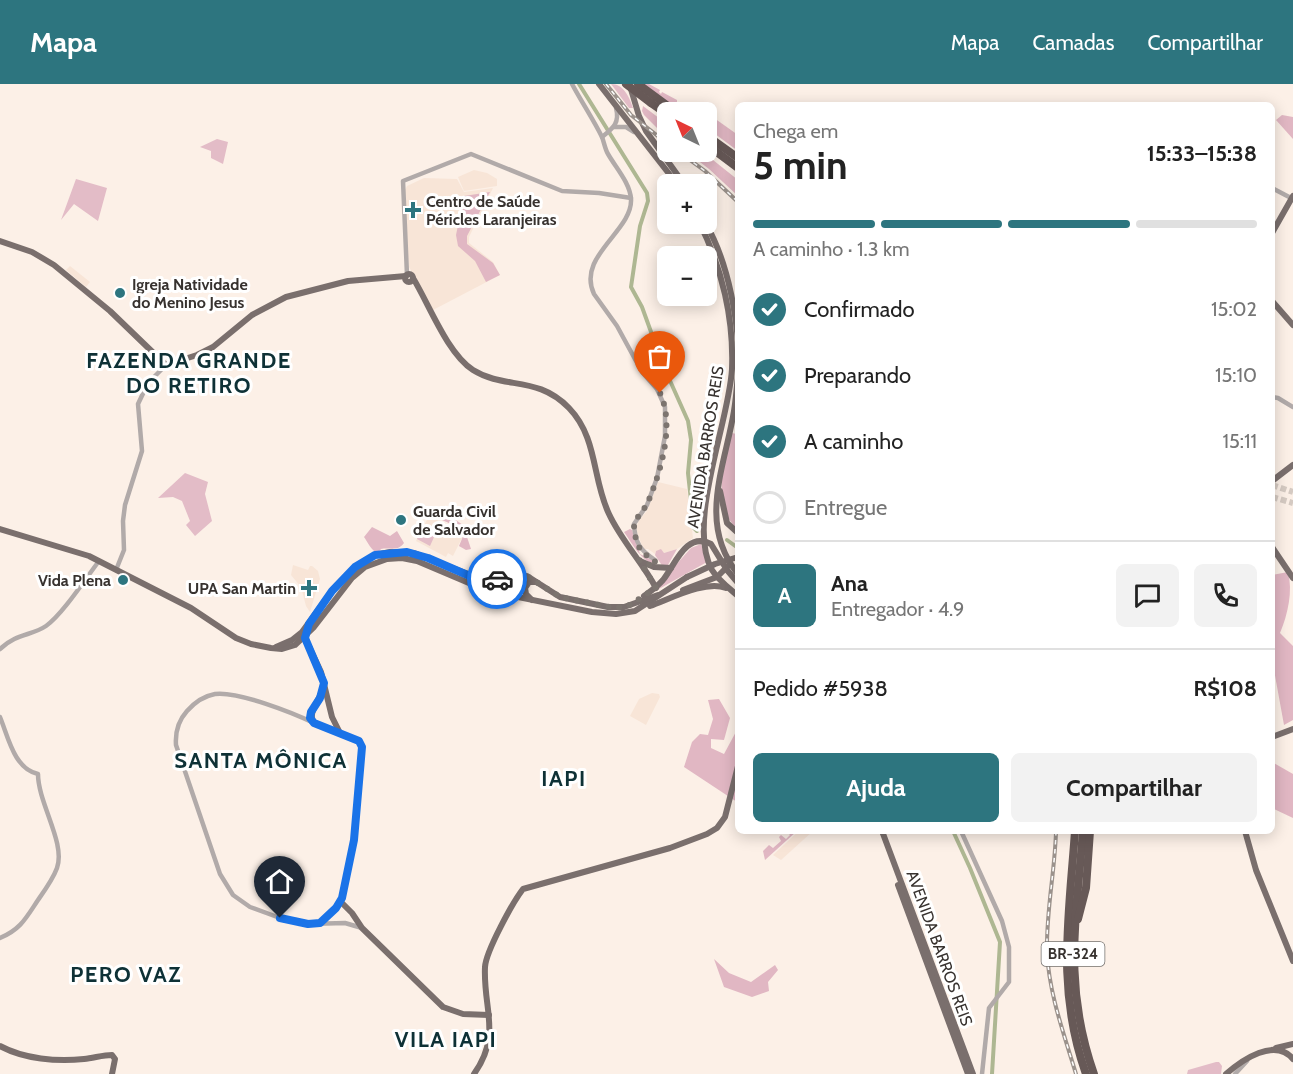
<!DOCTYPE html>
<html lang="pt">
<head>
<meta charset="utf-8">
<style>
  body { margin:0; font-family:Cabin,sans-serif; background:#f2f2f2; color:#222; height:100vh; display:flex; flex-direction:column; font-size:22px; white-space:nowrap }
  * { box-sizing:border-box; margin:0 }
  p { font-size:20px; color:#767676 }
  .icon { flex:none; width:33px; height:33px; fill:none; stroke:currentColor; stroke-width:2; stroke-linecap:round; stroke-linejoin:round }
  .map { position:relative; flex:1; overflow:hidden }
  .details { position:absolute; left:735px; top:18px; width:540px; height:732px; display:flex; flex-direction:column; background:#fff; border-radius:9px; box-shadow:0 3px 15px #0003 }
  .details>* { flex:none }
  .needle { width:39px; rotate:317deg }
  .tools { position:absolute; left:657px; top:18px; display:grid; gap:12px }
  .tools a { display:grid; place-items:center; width:60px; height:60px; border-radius:9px; background:#fff; box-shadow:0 3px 15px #0003; font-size:30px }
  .pin { position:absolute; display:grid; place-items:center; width:51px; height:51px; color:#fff; margin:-62px -26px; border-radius:50% 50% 50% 0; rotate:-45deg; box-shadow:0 0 6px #0007 }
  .pin .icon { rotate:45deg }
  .courier { position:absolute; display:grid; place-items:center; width:60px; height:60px; margin:-30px; border:4px solid #1a73e8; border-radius:50%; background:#fff; color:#222; box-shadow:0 2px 8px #0007 }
  .head em { font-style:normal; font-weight:800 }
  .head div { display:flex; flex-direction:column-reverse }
  .head { display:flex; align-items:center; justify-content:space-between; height:102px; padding:0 18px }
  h1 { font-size:39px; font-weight:800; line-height:45px }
  .bar { display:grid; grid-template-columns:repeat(4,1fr); gap:9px 6px; align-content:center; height:72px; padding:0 18px }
  .bar i { height:8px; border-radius:4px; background:#e0e0e0 }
  .bar .selected { background:#2d757f }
  .bar p { grid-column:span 4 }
  .line { display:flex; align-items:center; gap:15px; padding:0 18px; border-top:2px solid #e0e0e0 }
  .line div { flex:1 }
  .round { display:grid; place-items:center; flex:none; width:63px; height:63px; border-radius:9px; background:#f2f2f2 }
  ol { padding:0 18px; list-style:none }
  li { display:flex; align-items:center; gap:18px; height:66px }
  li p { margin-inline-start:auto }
  li .icon { padding:6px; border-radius:50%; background:#2d757f; color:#fff; stroke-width:4 }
  li:last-child { color:#767676 }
  li i { width:33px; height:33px; border:3px solid #e0e0e0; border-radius:50% }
  .button { display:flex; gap:12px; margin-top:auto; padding:12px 18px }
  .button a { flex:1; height:69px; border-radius:9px; background:#2d757f; color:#fff; font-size:24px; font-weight:800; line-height:69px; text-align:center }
  .button a+a { background:#f2f2f2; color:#222 }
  header { display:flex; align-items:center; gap:36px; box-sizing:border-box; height:84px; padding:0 30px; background:#2d757f; color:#fff }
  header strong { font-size:28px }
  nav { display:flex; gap:33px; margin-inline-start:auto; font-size:21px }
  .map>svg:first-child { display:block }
</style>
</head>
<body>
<header>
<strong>Mapa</strong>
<nav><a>Mapa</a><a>Camadas</a><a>Compartilhar</a></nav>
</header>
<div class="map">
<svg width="1293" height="990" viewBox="0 0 1293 990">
  <rect width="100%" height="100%" fill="#fcf0e7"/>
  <!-- built -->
  <g fill="#f8e5d7">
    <path d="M474,86L487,89L497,95V102L464,107L458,93Z"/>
    <path d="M424,94L457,95L464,108L493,104L469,153V159L493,178L500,191L433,226L409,183L407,162L405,106L407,102Z"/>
    <path d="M70,182L90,198L86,203L66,186Z"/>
    <path d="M658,398L687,405L693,454L677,465L664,469L656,467L655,470L648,465H643L636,444L639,436L647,427Z"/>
    <path d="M429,432L464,450L453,472L448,469L446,473L416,457Z"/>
    <path d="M293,481L308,486L310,482H312L318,487L320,495L310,528L306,522L301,503L291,491Z"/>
    <path d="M652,609L659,610L660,613L646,641L630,632L639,615Z"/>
    <path d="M799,747H813L781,776L773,771Z"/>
  </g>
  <!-- green -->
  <g fill="#e3bcc7">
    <path d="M611,0C624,0 629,13 633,24H629Z"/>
    <path d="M217,55L228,58L223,80L211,74V67L200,63Z"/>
    <path d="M76,95L107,104L98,137L74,120L61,136Z"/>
    <path d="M185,389L208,398L205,410L212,437L195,452L186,441L190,437L182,417L173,413L158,414Z"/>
    <path d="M422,445L435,451L430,462L417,455Z"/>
    <path d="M701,460L707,478L650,510L691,464Z"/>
    <path d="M661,465L664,469L677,465L668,481L663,483L655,471L656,467Z"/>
    <path d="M1216,978H1219L1222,982L1221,990H1187L1188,986Z"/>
  </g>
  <!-- forest -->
  <g fill="#e1b7c3">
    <path d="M643,0H649L660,6L659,8L661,10L662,8L677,16V19L705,28H683Z"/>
    <path d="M643,22L667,40V54L644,31L642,27Z"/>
    <path d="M707,29L738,51V67L707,44Z"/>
    <path d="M1282,31L1293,33V55L1276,36Z"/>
    <path d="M687,68H703L738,96V112L709,85Z"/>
    <path d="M490,108L467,152V160L493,179L500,191L486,198L475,177L458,162L456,151L464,112Z"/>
    <path d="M731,349L738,350V446C711,421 724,380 731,349Z"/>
    <path d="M444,428L463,441L471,465L466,466L459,462L464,450C461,445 446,437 439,435V430Z"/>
    <path d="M372,443L390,452L397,447L404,459C397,468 390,463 381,465C380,466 379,468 377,468C372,468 367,457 364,453Z"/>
    <path d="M630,445L632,446L640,470L652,476L653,481C639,473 633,461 624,448Z"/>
    <path d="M1288,488C1293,507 1288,530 1280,549L1293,562V636L1284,641L1274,586L1272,585V491Z"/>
    <path d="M719,615L730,634L724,656L711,655V664L724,670L738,644L737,718L684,683L692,658L700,650L708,651L713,635L708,616Z"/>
    <path d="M1272,678L1293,690V734L1274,725L1272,719Z"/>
    <path d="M786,747H797L765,776L763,767L769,761L773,764L781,757L779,753L781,751L786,755L790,751Z"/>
    <path d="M714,875L729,889L751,898L775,881L778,886L768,898L769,907L752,913L724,903Z"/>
  </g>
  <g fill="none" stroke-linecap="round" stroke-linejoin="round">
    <!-- canal -->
    <g stroke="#aeb792" stroke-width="4">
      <path d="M579,0L647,109L648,117L640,142L631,203L642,223L663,281L688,337L691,356L688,389L694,444L697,447"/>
      <path d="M727,456L738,464"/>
      <path d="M953,747L970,784L1000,858L992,990"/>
    </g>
    <!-- major-tunnel -->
    <g stroke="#d5cac2" stroke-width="6" stroke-dasharray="6 3" stroke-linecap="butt">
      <path d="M1272,401L1293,408"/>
      <path d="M1272,413L1293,419"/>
    </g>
    <!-- minor -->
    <g stroke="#b1aaa9" stroke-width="4.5">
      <path d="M572,0C581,17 593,35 602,53C604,58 605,65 608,70C616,84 630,99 631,115C633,147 576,172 594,210L617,242L642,288L657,305L665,323V352L657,394L647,421L634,440C635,459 640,466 655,476L654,483"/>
      <path d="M614,43H626L634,48"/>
      <path d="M602,53C613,44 620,39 616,24"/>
      <path d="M1272,104L1291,114"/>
      <path d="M407,191L403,97L471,70L562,107L599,109L631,114"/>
      <path d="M1272,313L1278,314L1293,323"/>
      <path d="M116,486L124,466L123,437L125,421L142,367L138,320L148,299L166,281"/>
      <path d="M0,565C17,549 31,552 46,542C62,531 86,494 99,477"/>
      <path d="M0,633C8,652 14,685 38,690C38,719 66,759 57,784C53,795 45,806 38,816C26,834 21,845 0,854"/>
      <path d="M314,639C293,629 238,607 215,610C204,612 195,618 187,627C178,637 175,647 176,661L220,790L233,811L250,823L280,834L308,840L345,839L362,844"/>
      <path d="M961,747L1002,837L1009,863V898L989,924L982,990"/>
      <path d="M320,839L341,818"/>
      <path d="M1235,990L1247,977"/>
    </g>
    <!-- major -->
    <g stroke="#7a6f6d" stroke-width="6">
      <path d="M599,0L677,100"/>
      <path d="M630,2L639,32L646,47L684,100"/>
      <path d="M700,140C722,184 734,235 732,285C729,339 686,439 712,486C718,496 729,504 738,512"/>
      <path d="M706,140C726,175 734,215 738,256"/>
      <path d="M1272,149L1293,112"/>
      <path d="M0,157L32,168L54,181L110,227L166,281L197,271L213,263L252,231L286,213L348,197L406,192"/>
      <circle cx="409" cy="194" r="4"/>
      <path d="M413,194C429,220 447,269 473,286C505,306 537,291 569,324C598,354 592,395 609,430C621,456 642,478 656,504"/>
      <path d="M1272,217L1293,241"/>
      <path d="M738,290C737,302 736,315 734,327C725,382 697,440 738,490"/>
      <path d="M1272,397L1293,381"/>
      <path d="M720,407L727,439L738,449"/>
      <path d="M0,445L89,472L191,524L236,554L251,560L271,564L282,565L295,561L314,543L352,494L365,483L387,475L402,474L417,477L476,502L503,510L592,528L616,530L635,527L687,493"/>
      <path d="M1272,463L1293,494"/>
      <path d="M640,477L654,483L671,484"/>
      <path d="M683,506L717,493L728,482"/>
      <path d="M507,509L514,508L519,504L518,497L511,493"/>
      <path d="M644,512C651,507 657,503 663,496C675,481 686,447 711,460L727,486L738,499"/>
      <path d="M532,516L526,510L525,504L529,498H536"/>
      <path d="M650,522C670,515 705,496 726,504"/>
      <path d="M305,554L321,588L332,633L339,647"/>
      <path d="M276,563L292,556L302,548L332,507L355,483L375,471L390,468L414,469L481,495L527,492L560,513L608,523H624L658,511"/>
      <path d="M324,599C323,614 306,628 314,639L359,657L362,663L354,756L341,818L352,829L362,844L443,923L463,930L489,931"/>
      <path d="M1272,653L1293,645"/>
      <path d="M882,747L973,990"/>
      <path d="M1245,747L1256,786L1293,877"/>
      <path d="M898,801L968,990"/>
      <path d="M0,962C24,975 57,978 84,975C94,974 103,971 112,971L115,975L112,990"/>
      <path d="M1276,964L1293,960"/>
      <path d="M474,990C502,950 483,926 485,883C486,867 513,818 523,805L670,764L707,750L717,744L725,733L738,682"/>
      <path d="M1226,990C1242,976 1275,953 1293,975"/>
    </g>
    <!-- highway -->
    <g stroke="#675957" stroke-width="8">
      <path d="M638,0L676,28"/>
      <path d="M651,19L668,31"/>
      <path d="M706,51L738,74"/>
      <path d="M706,60L738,84"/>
      <path d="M1075,747C1069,833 1056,906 1086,990"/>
      <path d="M1083,747C1076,836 1063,902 1094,990"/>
      <path d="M1078,835L1086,804L1090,747"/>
    </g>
    <defs>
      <g id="rail">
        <path d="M606,0L631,31L668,60"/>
        <path d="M679,68L705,87L738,118"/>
        <path d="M1056,747C1055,787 1046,827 1047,868C1049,910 1064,950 1076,990"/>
      </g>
    </defs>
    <!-- rail casing -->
    <use href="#rail" stroke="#9b928c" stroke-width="4"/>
    <!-- rail -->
    <use href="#rail" stroke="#fff" stroke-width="1.5" stroke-dasharray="4.5" stroke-linecap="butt"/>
    <!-- major-bridge -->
    <path stroke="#7a6f6d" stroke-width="6" d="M687,493L715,480L738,473"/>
    <!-- highway-bridge -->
    <path stroke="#675957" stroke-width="8" d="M626,0L651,19"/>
  </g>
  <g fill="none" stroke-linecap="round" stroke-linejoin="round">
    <!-- done -->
    <path stroke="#7c746f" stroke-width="6" stroke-dasharray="0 10.8" d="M497,495L518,492H527L560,513L614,524L628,522L656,504L639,476L654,483L655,477C652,474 647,472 643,469C638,464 634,450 634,443C635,433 644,427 648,418C661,387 675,341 660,309"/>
    <!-- route -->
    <path stroke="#1a73e8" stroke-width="8" d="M280,834L308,840L320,839L336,824L342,814L354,756L362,663L359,657L314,639L310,634L311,628L320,614L324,599L305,554L309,540L332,507L355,483L375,471L407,468L428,474L472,493L497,495"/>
  </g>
  <!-- markers -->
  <g fill="#2d757f" stroke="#fff" stroke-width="2">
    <path d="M410 117h6v6h6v6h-6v6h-6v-6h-6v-6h6z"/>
    <circle cx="120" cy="209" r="6"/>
    <circle cx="401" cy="436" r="6"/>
    <circle cx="123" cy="496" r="6"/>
    <path d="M306 495h6v6h6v6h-6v6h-6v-6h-6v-6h6z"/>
  </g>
  <g text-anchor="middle" stroke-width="6" stroke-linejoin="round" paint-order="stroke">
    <!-- shield labels -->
    <rect fill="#fff" stroke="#73706d" stroke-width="1.5" x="1041.5" y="858" width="63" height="24" rx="4.5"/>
    <g font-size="15" font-weight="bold" fill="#37322f">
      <text x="1073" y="875">BR-324</text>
    </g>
    <!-- poi labels -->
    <g font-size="16" font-weight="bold" fill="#37322f" stroke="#fff" text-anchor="start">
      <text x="426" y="123">Centro de Saúde<tspan x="426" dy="18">Péricles Laranjeiras</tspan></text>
      <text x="132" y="206">Igreja Natividade<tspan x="132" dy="18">do Menino Jesus</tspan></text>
      <text x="413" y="433">Guarda Civil<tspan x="413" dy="18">de Salvador</tspan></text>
      <text x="111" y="502" text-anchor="end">Vida Plena</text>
      <text x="296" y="510" text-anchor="end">UPA San Martin</text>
    </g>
    <!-- street labels -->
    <g font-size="16" fill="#37322f" stroke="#fff">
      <text transform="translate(705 363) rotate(-81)" y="6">AVENIDA BARROS REIS</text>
      <text transform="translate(940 864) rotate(70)" y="6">AVENIDA BARROS REIS</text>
    </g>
    <!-- district labels -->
    <g font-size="22" font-weight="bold" letter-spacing="1.5" fill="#0e3136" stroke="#fff">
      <text x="189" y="284">FAZENDA GRANDE<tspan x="189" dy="25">DO RETIRO</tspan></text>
      <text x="261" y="684">SANTA MÔNICA</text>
      <text x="564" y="702">IAPI</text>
      <text x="126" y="898">PERO VAZ</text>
      <text x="446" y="963">VILA IAPI</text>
    </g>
  </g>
</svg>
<div class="tools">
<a><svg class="needle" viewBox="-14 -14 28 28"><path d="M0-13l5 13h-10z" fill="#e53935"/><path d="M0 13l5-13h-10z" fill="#767676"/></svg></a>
<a>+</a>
<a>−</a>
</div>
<div class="pin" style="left:660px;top:309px;background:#ea580c"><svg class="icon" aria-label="bag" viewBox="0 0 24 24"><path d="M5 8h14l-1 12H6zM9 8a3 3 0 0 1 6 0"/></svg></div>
<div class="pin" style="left:280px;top:834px;background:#1f2937"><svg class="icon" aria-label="home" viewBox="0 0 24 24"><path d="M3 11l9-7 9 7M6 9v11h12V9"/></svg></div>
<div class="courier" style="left:497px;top:495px"><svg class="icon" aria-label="car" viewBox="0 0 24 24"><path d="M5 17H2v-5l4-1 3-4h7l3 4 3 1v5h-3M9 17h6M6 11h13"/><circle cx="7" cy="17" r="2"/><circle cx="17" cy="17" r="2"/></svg></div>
<section class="details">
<div class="head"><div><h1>5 min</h1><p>Chega em</p></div><em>15:33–15:38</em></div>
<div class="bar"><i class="selected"></i><i class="selected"></i><i class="selected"></i><i></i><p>A caminho · 1.3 km</p></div>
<ol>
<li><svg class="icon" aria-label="check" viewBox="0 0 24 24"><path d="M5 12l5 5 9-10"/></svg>Confirmado<p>15:02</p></li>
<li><svg class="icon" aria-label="check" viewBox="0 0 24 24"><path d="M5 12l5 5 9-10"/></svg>Preparando<p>15:10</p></li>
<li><svg class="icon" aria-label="check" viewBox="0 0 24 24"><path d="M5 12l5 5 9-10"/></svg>A caminho<p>15:11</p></li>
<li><i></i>Entregue</li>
</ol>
<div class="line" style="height:108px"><b class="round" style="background:#2d757f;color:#fff">A</b><div><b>Ana</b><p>Entregador · 4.9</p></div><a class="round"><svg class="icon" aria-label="chat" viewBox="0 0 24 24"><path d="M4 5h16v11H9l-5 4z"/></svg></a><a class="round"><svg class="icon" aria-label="phone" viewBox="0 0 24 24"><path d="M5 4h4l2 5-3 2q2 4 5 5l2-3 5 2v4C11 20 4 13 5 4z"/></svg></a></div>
<div class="line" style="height:78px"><div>Pedido #5938</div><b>R$108</b></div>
<div class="button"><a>Ajuda</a><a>Compartilhar</a></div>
</section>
</div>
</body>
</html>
